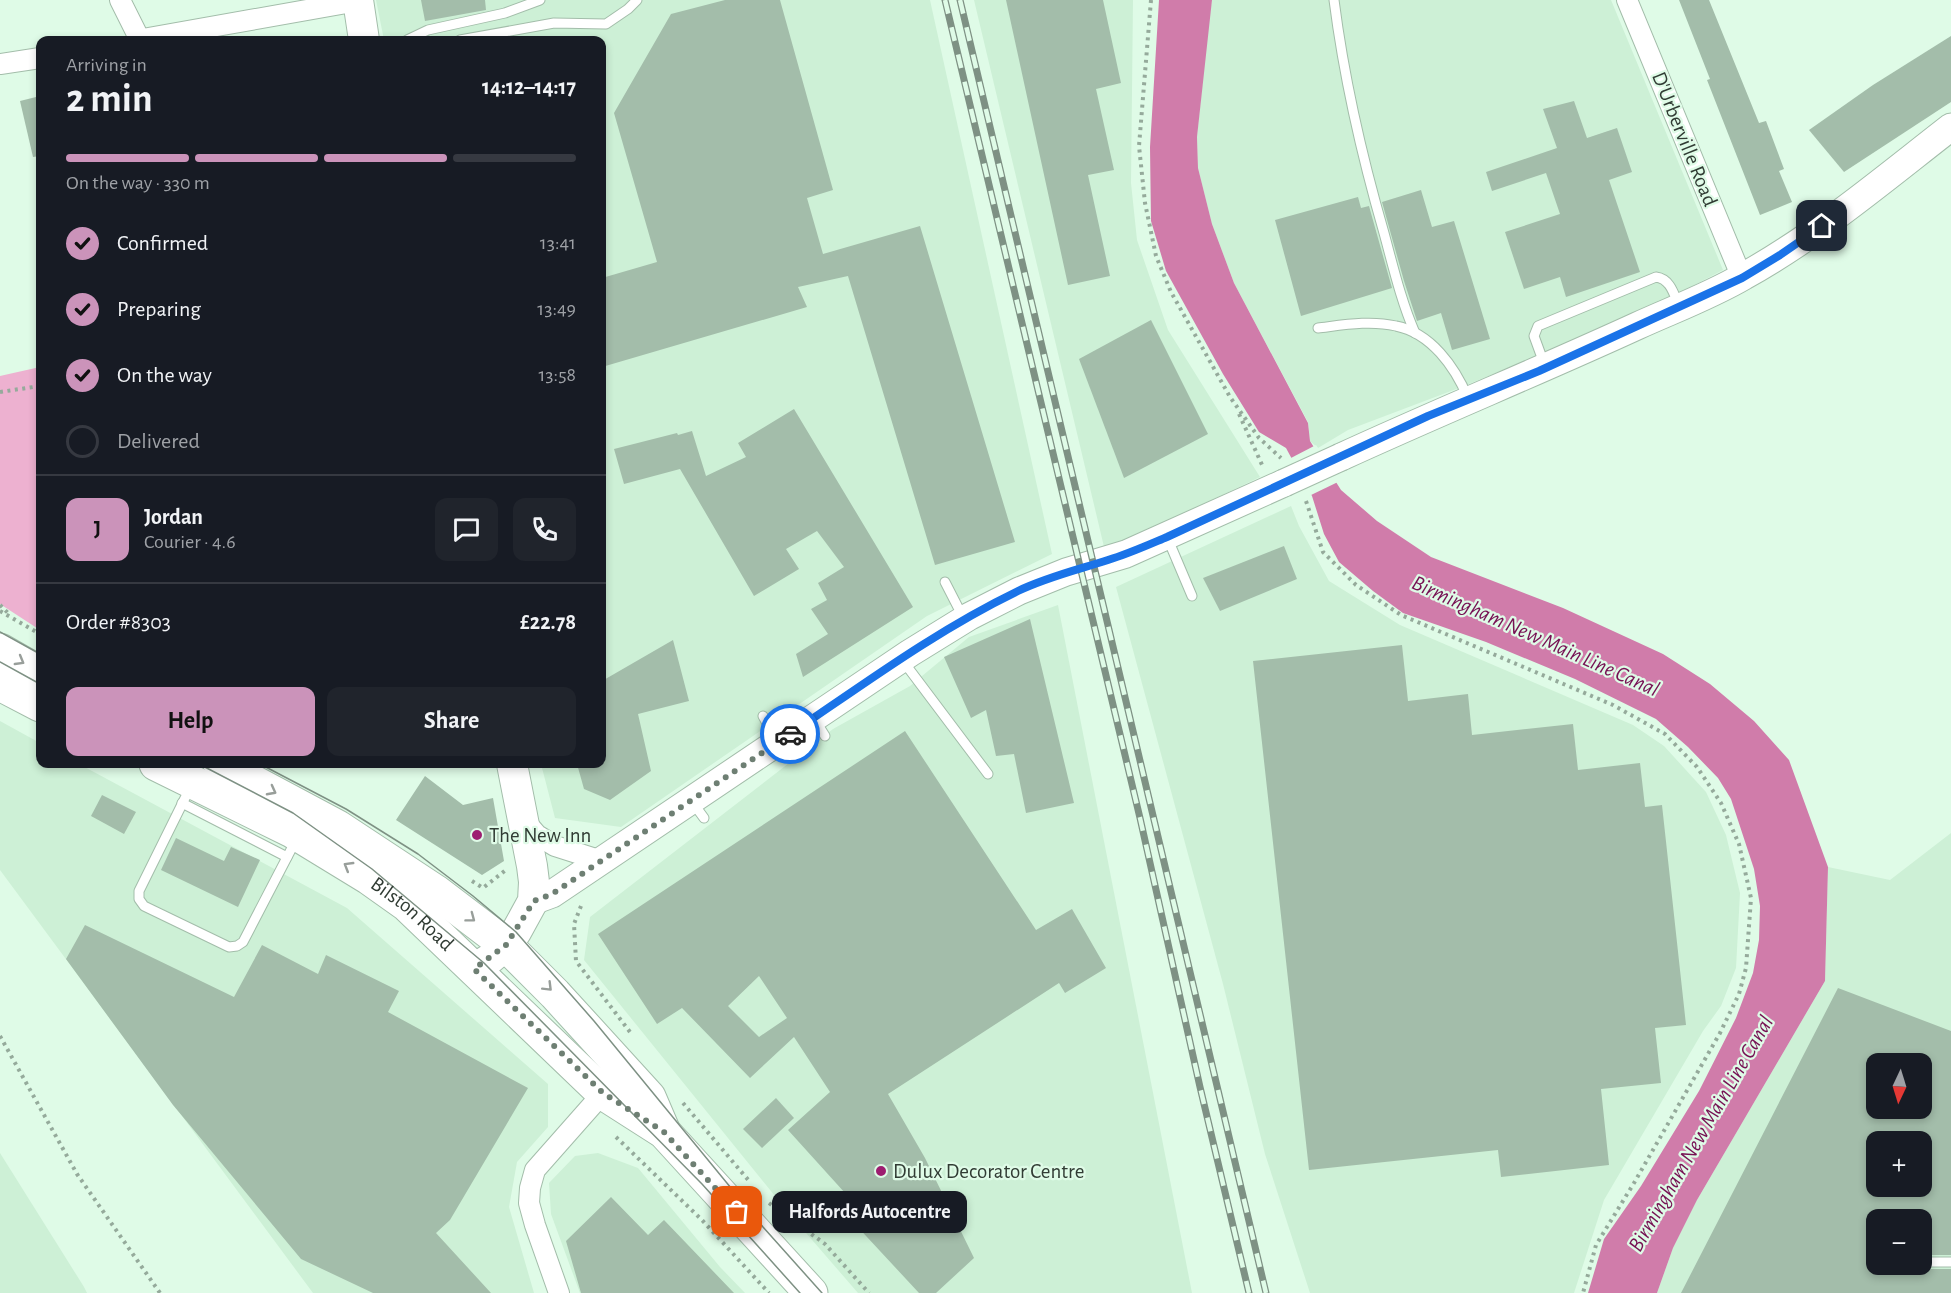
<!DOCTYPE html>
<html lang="en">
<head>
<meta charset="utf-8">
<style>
  body { margin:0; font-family:"Alegreya Sans",sans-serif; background:#20242c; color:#f1f3f6; height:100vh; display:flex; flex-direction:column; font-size:22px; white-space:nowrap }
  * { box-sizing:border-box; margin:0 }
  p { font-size:20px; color:#9ea1a6 }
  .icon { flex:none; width:33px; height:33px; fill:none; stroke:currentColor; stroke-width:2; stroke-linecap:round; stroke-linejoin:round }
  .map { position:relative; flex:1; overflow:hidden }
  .drawer { position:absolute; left:36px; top:36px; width:570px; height:732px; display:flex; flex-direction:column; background:#171b24; border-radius:12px; box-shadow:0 3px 9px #0003 }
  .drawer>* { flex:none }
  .needle { width:39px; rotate:184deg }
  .buttons { position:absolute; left:1866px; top:1053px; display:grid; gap:12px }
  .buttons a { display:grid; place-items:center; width:66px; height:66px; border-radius:12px; background:#171b24; box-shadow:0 3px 9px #0003; font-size:30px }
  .pin { position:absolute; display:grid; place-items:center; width:51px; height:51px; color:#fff; margin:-26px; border-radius:12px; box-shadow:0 3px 9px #0006 }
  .courier { position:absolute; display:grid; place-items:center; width:60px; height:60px; margin:-30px; border:4px solid #1a73e8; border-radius:50%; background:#fff; color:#222; box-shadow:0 2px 8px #0007 }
  .bubble { position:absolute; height:42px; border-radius:12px; background:#171b24; box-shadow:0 3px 9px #0003; font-size:20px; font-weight:700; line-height:42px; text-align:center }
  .summary em { font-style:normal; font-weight:700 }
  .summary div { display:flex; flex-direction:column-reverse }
  .summary { display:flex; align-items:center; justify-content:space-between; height:102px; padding:0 30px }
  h1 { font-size:39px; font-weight:700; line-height:45px }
  .bar { display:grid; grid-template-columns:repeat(4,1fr); gap:9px 6px; align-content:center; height:72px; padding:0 30px }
  .bar i { height:8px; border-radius:4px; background:#363941 }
  .bar .active { background:#cb93ba }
  .bar p { grid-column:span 4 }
  .line { display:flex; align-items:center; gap:15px; padding:0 30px; border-top:2px solid #363941 }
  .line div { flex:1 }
  .round { display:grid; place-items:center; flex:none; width:63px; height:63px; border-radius:12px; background:#20242c }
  ol { padding:0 30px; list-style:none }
  li { display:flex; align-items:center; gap:18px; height:66px }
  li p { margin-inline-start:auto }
  li .icon { padding:6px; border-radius:50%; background:#cb93ba; color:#111; stroke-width:4 }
  li:last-child { color:#9ea1a6 }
  li i { width:33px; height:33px; border:3px solid #363941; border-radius:50% }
  .button { display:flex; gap:12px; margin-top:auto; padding:12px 30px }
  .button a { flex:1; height:69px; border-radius:12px; background:#cb93ba; color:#111; font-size:24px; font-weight:700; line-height:69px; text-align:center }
  .button a+a { background:#20242c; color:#f1f3f6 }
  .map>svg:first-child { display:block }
</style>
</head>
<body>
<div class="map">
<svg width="1951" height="1293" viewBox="0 0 1951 1293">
  <rect width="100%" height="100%" fill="#dffbe7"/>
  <!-- built -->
  <g fill="#cdf0d6" fill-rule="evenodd">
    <path d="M376,0H930L1052,554L927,616L621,827L555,818L541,764H602V40H384Z"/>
    <path d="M974,0H1133L1131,183L1137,240L1168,330L1260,477L1105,551Z"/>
    <path d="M1212,0H1611L1723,270L1637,315L1459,388L1348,430L1318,448L1310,441L1308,422L1234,283L1212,224L1198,168L1197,137L1203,77V55Z"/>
    <path d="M1291,506L1299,526L1329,581L1400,625L1633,725L1664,746L1706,792L1726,835L1740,893L1736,968L1721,1006L1703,1031L1604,1200L1574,1293H1310L1265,1154L1223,984L1116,587Z"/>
    <path d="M1058,605L1192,1293H858L787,1211L584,960L590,917L833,729L910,686L969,637Z"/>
    <path d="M0,721L40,743V764H79L347,908L548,1084V1127L517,1162L509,1207L534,1293H313L0,870Z"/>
    <path d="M1951,833V1293H1657L1673,1248L1697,1200L1825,981L1828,867L1890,880ZM1876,1064H1922V1108H1876ZM1876,1142H1922V1186H1876ZM1876,1220H1922V1264H1876Z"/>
    <path d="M0,1153L84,1287L87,1293H0Z"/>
    <path d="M598,1153L638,1168L720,1267L745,1293H580L551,1214L549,1183L575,1156Z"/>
  </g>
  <!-- green -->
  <path fill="#edb1d0" d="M40,367V630L0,604V376Z"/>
  <!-- water -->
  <path fill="#d07caa" d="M1159,0H1212L1197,137L1198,168L1212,224L1234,283L1308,423L1310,441L1341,490L1377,521L1431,557L1563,608L1663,654L1710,684L1754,721L1789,760L1828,867L1825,981L1697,1200L1673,1248L1657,1293H1588L1604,1239L1641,1186L1699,1091L1736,1018L1753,973L1759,940L1760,906L1754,869L1731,799L1718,778L1688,747L1656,719L1575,679L1486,642L1403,613L1373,591L1339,562L1324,534L1312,496L1286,448L1259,432L1223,374L1166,271L1151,221L1150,147Z"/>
  <!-- pier -->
  <path fill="#dffbe7" d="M1316,445L1340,481L1309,496L1289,459Z"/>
  <!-- building -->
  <g fill="#a3bdaa" fill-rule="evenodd">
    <path d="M421,0H485L486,10L425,21Z"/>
    <path d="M725,0H780L833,190L807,198L823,254L920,226L1015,542L935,565L848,276L798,287L807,307L602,367V278L657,262L614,113L671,14Z"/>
    <path d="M1006,0H1103L1121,83L1096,89L1114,170L1088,175L1110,276L1068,285Z"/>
    <path d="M1679,0H1709L1759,123L1766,121L1784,169L1779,171L1792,202L1760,215L1707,80L1710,79Z"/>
    <path d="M1951,36V102L1844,172L1809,130L1873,85Z"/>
    <path d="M40,96V156L33,157L20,101Z"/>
    <path d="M1574,101L1587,138L1617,128L1632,172L1609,180L1640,272L1566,297L1560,277L1524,289L1505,232L1560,214L1546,173L1492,191L1486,172L1557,148L1543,109Z"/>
    <path d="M1421,190L1432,227L1454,221L1490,339L1452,350L1441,313L1417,321L1404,281L1382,202Z"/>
    <path d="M1358,197L1361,208L1369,206L1392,288L1301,316L1275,220Z"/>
    <path d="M1151,320L1208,434L1124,478L1079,359Z"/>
    <path d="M794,409L913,607L803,677L796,654L828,634L811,609L827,600L818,583L844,567L817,531L786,549L799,569L754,596L680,469L624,484L614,449L677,433L678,435L692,431L706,476L746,457L738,443Z"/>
    <path d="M1284,546L1297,579L1220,611L1203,578Z"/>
    <path d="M1030,619L1074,803L1026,813L1014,754L996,756L986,710L971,718L944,657Z"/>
    <path d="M673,640L689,701L638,714L651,771L610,800L584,789L577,764H602V681Z"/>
    <path d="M1402,645L1408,701L1468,694L1472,735L1573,724L1578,770L1640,763L1645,807L1662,805L1686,1025L1655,1028L1661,1083L1601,1089L1609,1165L1501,1177L1498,1150L1309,1170L1253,661Z"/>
    <path d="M905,731L1036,930L1072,909L1106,968L1065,993L1059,983L888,1094L925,1158L974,1258L936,1293H919L854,1223L864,1214L788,1130L830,1092L794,1037L750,1078L682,1008L657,1024L598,934ZM759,976L787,1018L759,1037L728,1006Z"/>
    <path d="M425,776L463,805L493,798L504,861L482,875L396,820Z"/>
    <path d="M102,795L136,812L124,834L91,816Z"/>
    <path d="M176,838L224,861L231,847L260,860L238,907L161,870Z"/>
    <path d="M85,925L234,997L262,945L318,974L326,955L399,991L388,1012L528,1088L450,1220L436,1233L491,1293H373L301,1259L173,1105L66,959Z"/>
    <path d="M1838,988L1951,1031V1255H1922V1220H1876V1264H1916L1922,1269H1951V1293H1681ZM1876,1064H1922V1108H1876ZM1876,1142H1922V1186H1876Z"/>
    <path d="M776,1098L794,1118L762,1148L743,1129Z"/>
    <path d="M611,1197L648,1235L664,1220L734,1293H581L566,1241Z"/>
  </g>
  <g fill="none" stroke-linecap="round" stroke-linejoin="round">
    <defs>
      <g id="lane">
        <path d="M1334,0C1344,78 1362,157 1384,233C1393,266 1401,301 1415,333"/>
        <path d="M407,40L428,30L505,13L540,0"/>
        <path d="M460,40L554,23L606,24L628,9L637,0"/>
        <path d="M1318,328C1343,325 1370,320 1396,326C1431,333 1455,367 1468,398"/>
        <path d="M1545,366L1534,336L1538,326L1656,277C1671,279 1674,295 1679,306"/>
        <path d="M1167,537L1192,596"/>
        <path d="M945,582L963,617"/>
        <path d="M903,661L988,774"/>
        <path d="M763,716L776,740"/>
        <path d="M815,720L825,736"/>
        <path d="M191,786L139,891V899L144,906L229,947L237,946L243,942L296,840"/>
        <path d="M182,803L287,857"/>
        <path d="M693,803L704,818"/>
        <path d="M1922,1262H1951"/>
      </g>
      <g id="street">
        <path d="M120,0L140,40"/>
        <path d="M1627,0L1742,278"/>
        <path d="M137,40L358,1"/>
        <path d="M0,64L40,58"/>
        <path d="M524,820L537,835L555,846L602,861"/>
        <path d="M559,1293L535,1225L529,1203L530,1188L535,1170L603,1093"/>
      </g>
      <g id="secondary">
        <path d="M1341,457C1439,412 1539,371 1637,326C1672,310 1710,296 1744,276C1818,235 1884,179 1951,127"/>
        <path d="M533,901L552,894L910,653L970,616L1019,591L1066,572L1126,554L1284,483"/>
      </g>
      <g id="primary">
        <path d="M358,0L364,40"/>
        <path d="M474,969L491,958L506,945L516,932L533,901L534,882L532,866L512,764"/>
      </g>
      <g id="highway">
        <path d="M0,650L40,673"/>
        <path d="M0,684L40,705"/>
        <path id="s1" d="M156,764L292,831L369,878L407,905L603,1093L664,1132L811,1293"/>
        <path d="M220,764L338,827L435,891L506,945L555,994L649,1097L664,1132"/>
      </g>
    </defs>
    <!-- lane casing -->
    <use href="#lane" stroke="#a3bdaa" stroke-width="11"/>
    <!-- street casing -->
    <use href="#street" stroke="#a3bdaa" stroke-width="22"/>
    <!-- secondary casing -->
    <use href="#secondary" stroke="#a3bdaa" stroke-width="29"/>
    <!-- primary casing -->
    <use href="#primary" stroke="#a3bdaa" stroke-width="32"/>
    <!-- highway casing -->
    <use href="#highway" stroke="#a3bdaa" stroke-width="35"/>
    <!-- path -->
    <g stroke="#95aa9b" stroke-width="4" stroke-dasharray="3 4.5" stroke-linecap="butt">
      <path d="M1151,0L1139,146L1145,203L1156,256L1171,292L1230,397L1259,438L1281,458"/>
      <path d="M0,392L40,386"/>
      <path d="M1239,414L1263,467"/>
      <path d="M1306,501L1323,552L1356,585L1401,615L1613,705L1665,734L1697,767L1721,803L1739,844L1751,898L1746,968L1739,994L1720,1033L1634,1183L1596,1245L1583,1293"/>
      <path d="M0,605L8,613"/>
      <path d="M0,611L40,634"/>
      <path d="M472,881L483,888L507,869"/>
      <path d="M581,906L574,924L576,961L630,1032"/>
      <path d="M0,1036L77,1174L160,1293"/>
      <path d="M683,1103L750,1182"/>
      <path d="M616,1137L702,1220L769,1293"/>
      <path d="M769,1203L825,1244L869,1293"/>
    </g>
    <!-- lane -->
    <use href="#lane" stroke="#fff" stroke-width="9"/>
    <!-- street -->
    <use href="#street" stroke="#fff" stroke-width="20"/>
    <!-- secondary -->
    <use href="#secondary" stroke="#fff" stroke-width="27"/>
    <!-- primary -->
    <use href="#primary" stroke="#fff" stroke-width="30"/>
    <!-- highway -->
    <use href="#highway" stroke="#fff" stroke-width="33"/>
    <!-- tram -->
    <g stroke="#7e9184" stroke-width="1.5">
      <path d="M0,632L40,654"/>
      <path d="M0,662L40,684"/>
      <path d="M199,764L293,813L372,869L484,963L702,1184L800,1293"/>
      <path d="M260,764L346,809L418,854L473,896L516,932L594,1021L763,1227L822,1293"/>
    </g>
    <defs>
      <g id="rail">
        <path d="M945,0L1140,818L1200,1087L1249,1293"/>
        <path d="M960,0L1266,1293"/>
      </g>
    </defs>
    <!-- rail casing -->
    <use href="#rail" stroke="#7e9184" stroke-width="7"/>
    <!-- rail -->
    <use href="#rail" stroke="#dffbe7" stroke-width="4.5" stroke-dasharray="14" stroke-linecap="butt"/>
    <defs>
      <path id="secondary-bridge" d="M1284,483L1341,457"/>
    </defs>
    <!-- secondary-bridge casing -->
    <use href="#secondary-bridge" stroke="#a3bdaa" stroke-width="29" stroke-linecap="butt"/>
    <!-- secondary-bridge -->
    <use href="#secondary-bridge" stroke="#fff" stroke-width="27"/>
  </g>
  <!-- one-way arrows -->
  <defs><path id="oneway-chevron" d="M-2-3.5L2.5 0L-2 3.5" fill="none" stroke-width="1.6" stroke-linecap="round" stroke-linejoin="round" transform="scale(1.5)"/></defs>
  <g stroke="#989e9a">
    <use href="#oneway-chevron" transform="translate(20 661) rotate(30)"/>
    <use href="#oneway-chevron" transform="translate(272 791) rotate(28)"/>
    <use href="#oneway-chevron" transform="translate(348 866) rotate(-149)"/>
    <use href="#oneway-chevron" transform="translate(471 918) rotate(37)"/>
    <use href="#oneway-chevron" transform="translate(548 987) rotate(45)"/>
  </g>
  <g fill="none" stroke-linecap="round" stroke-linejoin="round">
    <!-- done -->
    <path stroke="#6e7f73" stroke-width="6" stroke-dasharray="0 10.8" d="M737,1212L664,1132L603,1093L474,969L506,945L534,901L552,894L790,734"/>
    <!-- route -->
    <path stroke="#1a73e8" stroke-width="8" d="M790,734C864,684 937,630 1018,591C1047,577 1077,570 1108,560C1128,554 1148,545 1167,537L1428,416L1539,371L1742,278L1780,255L1822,226"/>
  </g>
  <!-- markers -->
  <g fill="#9d1d70" stroke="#dffbe7" stroke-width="2">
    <circle cx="477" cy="835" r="6"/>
    <circle cx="881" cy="1171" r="6"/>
  </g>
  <g text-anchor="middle" stroke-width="4.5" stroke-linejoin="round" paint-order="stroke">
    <!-- street labels -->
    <g font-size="21" fill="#313c34" stroke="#dffbe7">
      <text transform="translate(1685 139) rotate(68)" y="7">D'Urberville Road</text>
      <text dy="7" stroke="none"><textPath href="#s1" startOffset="298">Bilston Road</textPath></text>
    </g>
    <!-- poi labels -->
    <g font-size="21" fill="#313c34" stroke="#dffbe7" text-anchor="start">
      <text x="489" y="842">The New Inn</text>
      <text x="893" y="1178">Dulux Decorator Centre</text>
    </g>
    <!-- water labels -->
    <g font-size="22" font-style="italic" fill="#761153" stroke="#dffbe7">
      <text transform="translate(1536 635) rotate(24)" y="8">Birmingham New Main Line Canal</text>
      <text transform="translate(1700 1133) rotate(-60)" y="8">Birmingham New Main Line Canal</text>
    </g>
  </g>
</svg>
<div class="buttons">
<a><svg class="needle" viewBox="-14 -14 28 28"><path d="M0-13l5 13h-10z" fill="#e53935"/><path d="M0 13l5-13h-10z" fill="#9ea1a6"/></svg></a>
<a>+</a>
<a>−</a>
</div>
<div class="pin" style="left:737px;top:1212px;background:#ea580c"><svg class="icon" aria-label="bag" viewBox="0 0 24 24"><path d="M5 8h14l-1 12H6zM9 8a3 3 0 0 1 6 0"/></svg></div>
<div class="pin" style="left:1822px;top:226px;background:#1f2937"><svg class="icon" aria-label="home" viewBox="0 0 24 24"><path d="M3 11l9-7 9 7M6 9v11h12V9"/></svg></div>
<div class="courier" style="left:790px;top:734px"><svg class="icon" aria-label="car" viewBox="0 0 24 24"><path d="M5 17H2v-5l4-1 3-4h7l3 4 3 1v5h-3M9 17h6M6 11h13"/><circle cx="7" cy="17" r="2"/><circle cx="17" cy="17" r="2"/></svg></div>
<div class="bubble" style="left:772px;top:1191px;width:195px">Halfords Autocentre</div>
<section class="drawer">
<div class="summary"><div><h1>2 min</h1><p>Arriving in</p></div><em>14:12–14:17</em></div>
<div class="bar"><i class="active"></i><i class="active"></i><i class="active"></i><i></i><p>On the way · 330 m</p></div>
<ol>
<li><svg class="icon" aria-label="check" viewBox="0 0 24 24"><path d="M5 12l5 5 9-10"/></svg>Confirmed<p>13:41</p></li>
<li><svg class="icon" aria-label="check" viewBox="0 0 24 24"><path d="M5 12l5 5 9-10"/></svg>Preparing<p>13:49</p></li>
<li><svg class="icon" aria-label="check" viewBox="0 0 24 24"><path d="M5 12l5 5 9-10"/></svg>On the way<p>13:58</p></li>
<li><i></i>Delivered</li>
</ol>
<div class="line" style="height:108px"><b class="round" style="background:#cb93ba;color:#111">J</b><div><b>Jordan</b><p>Courier · 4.6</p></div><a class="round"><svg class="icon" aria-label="chat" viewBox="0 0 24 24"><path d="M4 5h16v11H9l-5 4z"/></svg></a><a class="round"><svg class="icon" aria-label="phone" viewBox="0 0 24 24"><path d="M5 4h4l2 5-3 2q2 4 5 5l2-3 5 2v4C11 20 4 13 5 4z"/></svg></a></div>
<div class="line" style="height:78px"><div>Order #8303</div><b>£22.78</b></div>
<div class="button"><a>Help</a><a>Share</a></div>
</section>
</div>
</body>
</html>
